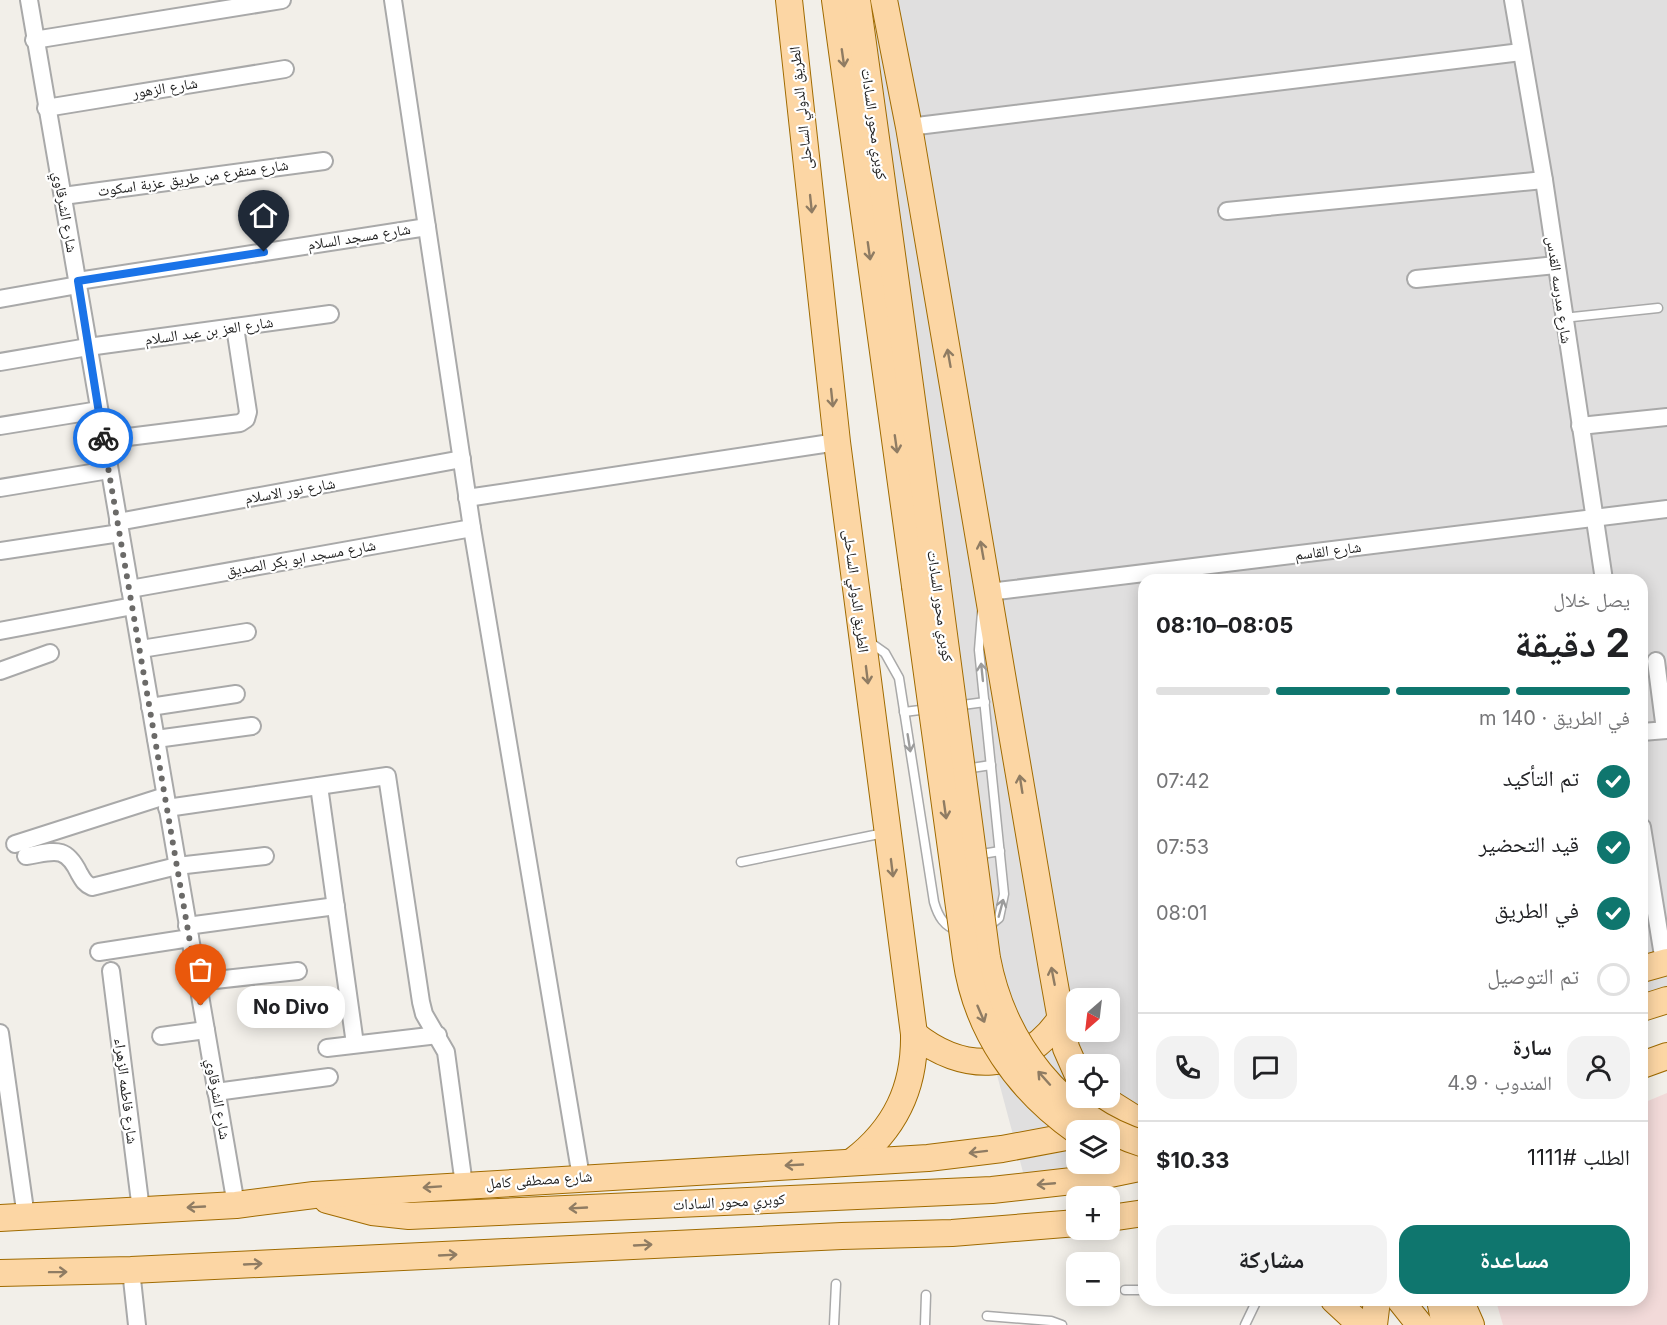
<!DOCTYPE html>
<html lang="ar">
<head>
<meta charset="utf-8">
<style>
  body { margin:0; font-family:Inter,"Noto Naskh Arabic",sans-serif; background:#f2f2f2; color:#202124; direction:rtl; height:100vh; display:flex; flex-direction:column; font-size:22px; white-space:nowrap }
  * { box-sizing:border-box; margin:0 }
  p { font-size:20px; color:#757577 }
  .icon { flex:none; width:33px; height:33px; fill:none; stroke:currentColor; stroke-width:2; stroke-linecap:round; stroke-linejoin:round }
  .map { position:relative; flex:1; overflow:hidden; direction:ltr }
  .drawer { position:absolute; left:1138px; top:574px; width:510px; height:732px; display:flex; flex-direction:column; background:#fff; border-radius:18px; box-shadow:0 3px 15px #0003; direction:rtl }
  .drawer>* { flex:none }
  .needle { width:39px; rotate:208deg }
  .fabs { position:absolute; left:1066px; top:988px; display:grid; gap:12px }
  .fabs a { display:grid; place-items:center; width:54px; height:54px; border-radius:12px; background:#fff; box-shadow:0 3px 15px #0003; font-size:30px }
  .pin { position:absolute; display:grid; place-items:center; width:51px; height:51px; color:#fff; margin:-62px -26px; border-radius:50% 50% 50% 0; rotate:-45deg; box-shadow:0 0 6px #0007 }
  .pin .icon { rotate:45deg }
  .courier { position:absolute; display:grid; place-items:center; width:60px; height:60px; margin:-30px; border:4px solid #1a73e8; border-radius:50%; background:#fff; color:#222; box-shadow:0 2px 8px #0007 }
  .bubble { position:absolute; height:42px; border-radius:18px; background:#fff; box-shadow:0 3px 15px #0003; font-size:20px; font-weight:700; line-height:42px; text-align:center; direction:rtl }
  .head em { font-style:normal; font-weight:700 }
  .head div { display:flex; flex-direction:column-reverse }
  .head { display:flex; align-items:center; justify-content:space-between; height:102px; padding:0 18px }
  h1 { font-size:39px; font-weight:700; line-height:45px }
  .bar { display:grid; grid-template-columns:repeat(4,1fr); gap:9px 6px; align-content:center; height:72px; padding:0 18px }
  .bar i { height:8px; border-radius:4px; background:#e0e0e0 }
  .bar .current { background:#0f766e }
  .bar p { grid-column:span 4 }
  .line { display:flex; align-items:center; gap:15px; padding:0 18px; border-top:2px solid #e0e0e0 }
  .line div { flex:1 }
  .round { display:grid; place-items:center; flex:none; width:63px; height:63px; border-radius:18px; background:#f2f2f2 }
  ol { padding:0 18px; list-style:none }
  li { display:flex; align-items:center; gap:18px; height:66px }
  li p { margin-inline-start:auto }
  li .icon { padding:6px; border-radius:50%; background:#0f766e; color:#fff; stroke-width:4 }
  li:last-child { color:#757577 }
  li i { width:33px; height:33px; border:3px solid #e0e0e0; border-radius:50% }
  .primary-button { display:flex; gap:12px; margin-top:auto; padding:12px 18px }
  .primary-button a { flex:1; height:69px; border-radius:18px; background:#0f766e; color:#fff; font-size:24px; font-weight:700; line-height:69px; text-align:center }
  .primary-button a+a { background:#f2f2f2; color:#202124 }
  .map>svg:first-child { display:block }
</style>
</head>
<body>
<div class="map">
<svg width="1667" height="1325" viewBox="0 0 1667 1325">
  <rect width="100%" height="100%" fill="#f2efe9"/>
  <!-- residential -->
  <path fill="#e0dfdf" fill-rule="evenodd" d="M832,0H1667V1010L1643,1018L1642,580H1144V1170L1028,1191L989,1045ZM1077,999H1110V1032H1077ZM1077,1065H1110V1098H1077ZM1077,1131H1110V1164H1077Z"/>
  <!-- commercial -->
  <path fill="#f2dad9" d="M1667,1093V1325H1503L1496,1301L1642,1300L1643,1103Z"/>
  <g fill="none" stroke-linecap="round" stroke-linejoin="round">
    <defs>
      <g id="service">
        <path d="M1563,318L1658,308"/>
        <path d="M982,612L979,650L1004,894L999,918L988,927"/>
        <path d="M868,641L885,653L899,678L934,902C938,916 944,927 959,931"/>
        <path d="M955,706L985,702"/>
        <path d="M904,712L928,709"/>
        <path d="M965,769L991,765"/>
        <path d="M976,855L1000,851"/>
        <path d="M741,862L884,833"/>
        <path d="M1125,1290H1144"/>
        <path d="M987,1316L1051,1321L1062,1325"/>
        <path d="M834,1325L836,1284"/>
        <path d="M925,1325L926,1295"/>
        <path d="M1245,1325L1257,1300"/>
      </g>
      <g id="minor">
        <path d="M29,0L236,1205"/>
        <path d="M393,0L472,528L581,1177"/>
        <path d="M1513,0L1544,180L1604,580"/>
        <path d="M34,40L282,0"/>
        <path d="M46,108L285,69"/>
        <path d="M909,127L1521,52"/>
        <path d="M63,196L324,161"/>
        <path d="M1227,211L1544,180"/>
        <path d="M1416,279L1556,265"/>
        <path d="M78,281L427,227"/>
        <path d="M0,299L78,285"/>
        <path d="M0,362L88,347L330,314"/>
        <path d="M0,426L99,410"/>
        <path d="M1580,426L1667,417"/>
        <path d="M104,440L240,423L246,419L248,412L235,327"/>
        <path d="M0,488L109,470"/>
        <path d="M467,498L837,442"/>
        <path d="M118,522L462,459"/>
        <path d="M0,551L120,533"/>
        <path d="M130,589L472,528"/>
        <path d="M989,592L1667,509"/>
        <path d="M0,631L133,606"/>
        <path d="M141,649L247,632"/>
        <path d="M1656,661L1665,730"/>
        <path d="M0,671L50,653"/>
        <path d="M150,707L236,694"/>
        <path d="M1642,732L1667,730"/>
        <path d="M156,739L252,726"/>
        <path d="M319,786L355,1044"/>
        <path d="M167,808L387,776L421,1002L424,1014L446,1052L464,1185"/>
        <path d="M1642,827L1664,962"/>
        <path d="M15,844L165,796"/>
        <path d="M26,856C53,852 65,844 79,873C83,880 85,884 92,887L177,866L265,856"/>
        <path d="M187,926L336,906"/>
        <path d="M99,952L190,938"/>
        <path d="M111,971L141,1210"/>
        <path d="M197,982L298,971"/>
        <path d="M0,1033L26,1217"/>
        <path d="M161,1036L206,1030"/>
        <path d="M327,1048L438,1035"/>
        <path d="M216,1092L329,1077"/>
        <path d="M131,1270L137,1325"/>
      </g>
      <g id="primary">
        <path d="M789,0L837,442L914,1034C915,1088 895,1129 853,1161"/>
        <path d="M835,0L915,586"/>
        <path d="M857,0L937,582"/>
        <path d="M884,0L909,127L1052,969L1066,1048L1077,1073"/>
        <path d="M1642,969L1667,962"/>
        <path d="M1642,1008L1667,1000"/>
        <path d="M914,1034C962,1073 1024,1074 1061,1018"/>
        <path d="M1642,1065L1667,1056"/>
        <path d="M1102,1098L1137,1120"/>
        <path d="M1094,1131L1144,1118"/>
        <path d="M1110,1150L1144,1165"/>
        <path d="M327,1200L372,1212L409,1216L992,1190L1081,1180L1144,1167"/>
        <path d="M0,1218L236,1205L314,1195L928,1158L1002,1149L1077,1135"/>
        <path d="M1110,1218L1144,1213"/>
        <path d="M0,1273L131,1270L842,1236L952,1233L1077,1223"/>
        <path d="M1334,1300L1361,1325"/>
        <path d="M1400,1300L1420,1325"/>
        <path d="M1440,1300L1445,1325"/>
        <path d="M1460,1300L1471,1325"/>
        <path d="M1374,1325L1377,1300"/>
      </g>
    </defs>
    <!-- service casing -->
    <use href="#service" stroke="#a9a9a9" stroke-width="11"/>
    <!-- minor casing -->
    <use href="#minor" stroke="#a9a9a9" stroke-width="20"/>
    <!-- primary casing -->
    <use href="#primary" stroke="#a06b00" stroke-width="28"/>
    <!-- service -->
    <use href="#service" stroke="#fff" stroke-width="8"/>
    <!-- minor -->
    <use href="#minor" stroke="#fff" stroke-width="16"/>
    <!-- primary -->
    <use href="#primary" stroke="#fcd6a4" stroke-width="26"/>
    <defs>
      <g id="primary-bridge">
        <path d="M937,582L987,958C1003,1043 1060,1118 1144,1144"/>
        <path d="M915,586L966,958C976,1030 1018,1090 1077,1131"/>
      </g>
    </defs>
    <!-- primary-bridge casing -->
    <use href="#primary-bridge" stroke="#a06b00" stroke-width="28" stroke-linecap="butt"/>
    <!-- primary-bridge -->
    <use href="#primary-bridge" stroke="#fcd6a4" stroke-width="26"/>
  </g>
  <!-- one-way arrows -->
  <defs><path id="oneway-shaft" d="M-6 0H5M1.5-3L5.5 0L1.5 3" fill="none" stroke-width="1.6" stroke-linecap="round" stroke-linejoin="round" transform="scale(1.5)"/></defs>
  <g stroke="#8f7c63">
    <use href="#oneway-shaft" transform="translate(843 58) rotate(82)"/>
    <use href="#oneway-shaft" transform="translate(811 204) rotate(84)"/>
    <use href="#oneway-shaft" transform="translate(869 251) rotate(82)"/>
    <use href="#oneway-shaft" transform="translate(949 358) rotate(-100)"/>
    <use href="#oneway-shaft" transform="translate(832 398) rotate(84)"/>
    <use href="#oneway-shaft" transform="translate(896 444) rotate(82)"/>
    <use href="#oneway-shaft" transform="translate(982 550) rotate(-100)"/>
    <use href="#oneway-shaft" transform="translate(867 675) rotate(83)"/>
    <use href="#oneway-shaft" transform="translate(1021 784) rotate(-99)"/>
    <use href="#oneway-shaft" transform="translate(945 810) rotate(82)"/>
    <use href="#oneway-shaft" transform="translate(892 868) rotate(83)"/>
    <use href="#oneway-shaft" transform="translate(1053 976) rotate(-101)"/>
    <use href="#oneway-shaft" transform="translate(981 1014) rotate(67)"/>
    <use href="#oneway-shaft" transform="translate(1044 1078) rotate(-132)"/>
    <use href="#oneway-shaft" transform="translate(978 1152) rotate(173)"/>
    <use href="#oneway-shaft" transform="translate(794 1165) rotate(177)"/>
    <use href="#oneway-shaft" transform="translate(1046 1184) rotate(175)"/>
    <use href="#oneway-shaft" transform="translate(432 1187) rotate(176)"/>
    <use href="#oneway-shaft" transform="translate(196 1207) rotate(177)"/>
    <use href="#oneway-shaft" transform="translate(578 1208) rotate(177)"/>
    <use href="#oneway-shaft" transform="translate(643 1245) rotate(-3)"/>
    <use href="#oneway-shaft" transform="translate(448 1255) rotate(-3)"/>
    <use href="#oneway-shaft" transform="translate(253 1264) rotate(-3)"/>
    <use href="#oneway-shaft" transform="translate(58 1272) rotate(-1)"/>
  </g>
  <g stroke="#9c9c9c">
    <use href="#oneway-shaft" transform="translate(982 672) rotate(-96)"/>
    <use href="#oneway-shaft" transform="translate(909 743) rotate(81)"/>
    <use href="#oneway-shaft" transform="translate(1001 908) rotate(-75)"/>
  </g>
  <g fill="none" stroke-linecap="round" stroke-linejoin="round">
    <!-- done -->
    <path stroke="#6b6a68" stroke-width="6" stroke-dasharray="0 10.8" d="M103,438L201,1006"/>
    <!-- route -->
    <path stroke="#1a73e8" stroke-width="8" d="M103,438L78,281L264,252"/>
  </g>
  <g text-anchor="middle" stroke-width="4.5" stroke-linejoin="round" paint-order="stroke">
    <!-- street labels -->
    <g font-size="15" fill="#222" stroke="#fff">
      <text transform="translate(165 88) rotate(-9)" y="5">شارع الزهور</text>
      <text transform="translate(801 108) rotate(-96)" y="5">الطريق الدولي الساحلى</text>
      <text transform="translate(874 124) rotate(82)" y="5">كوبري محور السادات</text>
      <text transform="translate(193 178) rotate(-8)" y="5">شارع متفرع من طريق عزبة اسكوت</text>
      <text transform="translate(65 212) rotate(80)" y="5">شارع الشرقاوي</text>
      <text transform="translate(359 237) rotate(-9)" y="5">شارع مسجد السلام</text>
      <text transform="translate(1559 290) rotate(82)" y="5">شارع مدرسه القدس</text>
      <text transform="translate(209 331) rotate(-8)" y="5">شارع العز بن عبد السلام</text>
      <text transform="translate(290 491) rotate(-10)" y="5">شارع نور الاسلام</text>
      <text transform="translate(1328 551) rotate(-7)" y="5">شارع القاسم</text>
      <text transform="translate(301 558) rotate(-10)" y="5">شارع مسجد ابو بكر الصديق</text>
      <text transform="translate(856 591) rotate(83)" y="5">الطريق الدولي الساحلى</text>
      <text transform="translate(940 606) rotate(82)" y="5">كوبري محور السادات</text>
      <text transform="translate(126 1091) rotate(83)" y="5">شارع فاطمه الزهراء</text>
      <text transform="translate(218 1099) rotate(80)" y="5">شارع الشرقاوي</text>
      <text transform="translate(539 1180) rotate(-4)" y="5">شارع مصطفى كامل</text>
      <text transform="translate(729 1202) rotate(-3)" y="5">كوبري محور السادات</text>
    </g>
  </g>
</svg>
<div class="fabs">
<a><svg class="needle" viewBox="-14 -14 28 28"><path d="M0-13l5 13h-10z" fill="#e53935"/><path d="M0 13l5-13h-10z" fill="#757577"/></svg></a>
<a><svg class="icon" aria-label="locate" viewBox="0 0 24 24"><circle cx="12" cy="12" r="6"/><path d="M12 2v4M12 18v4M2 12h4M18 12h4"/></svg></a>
<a><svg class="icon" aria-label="layers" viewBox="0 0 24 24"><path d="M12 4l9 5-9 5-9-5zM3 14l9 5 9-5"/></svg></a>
<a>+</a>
<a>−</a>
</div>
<div class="pin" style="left:201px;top:1006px;background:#ea580c"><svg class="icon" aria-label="bag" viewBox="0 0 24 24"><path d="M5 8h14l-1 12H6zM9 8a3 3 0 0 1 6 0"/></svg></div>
<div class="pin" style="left:264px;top:252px;background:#1f2937"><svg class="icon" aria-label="home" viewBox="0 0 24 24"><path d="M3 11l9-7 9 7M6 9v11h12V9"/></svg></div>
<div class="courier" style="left:103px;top:438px"><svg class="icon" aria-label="bike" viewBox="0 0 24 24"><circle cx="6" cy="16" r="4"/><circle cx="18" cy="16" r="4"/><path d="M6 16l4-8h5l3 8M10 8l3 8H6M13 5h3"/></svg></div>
<div class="bubble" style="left:237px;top:986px;width:108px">No Divo</div>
<section class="drawer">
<div class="head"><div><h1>2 دقيقة</h1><p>يصل خلال</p></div><em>08:05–08:10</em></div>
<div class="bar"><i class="current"></i><i class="current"></i><i class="current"></i><i></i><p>في الطريق · 140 m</p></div>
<ol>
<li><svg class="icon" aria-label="check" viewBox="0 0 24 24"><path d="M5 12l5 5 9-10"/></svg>تم التأكيد<p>07:42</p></li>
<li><svg class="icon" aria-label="check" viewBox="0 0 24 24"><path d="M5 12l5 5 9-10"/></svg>قيد التحضير<p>07:53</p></li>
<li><svg class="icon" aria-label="check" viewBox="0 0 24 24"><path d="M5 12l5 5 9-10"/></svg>في الطريق<p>08:01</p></li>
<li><i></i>تم التوصيل</li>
</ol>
<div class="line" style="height:108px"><a class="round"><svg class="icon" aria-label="person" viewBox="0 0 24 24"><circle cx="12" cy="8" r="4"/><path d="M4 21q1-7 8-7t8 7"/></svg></a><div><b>سارة</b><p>المندوب · 4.9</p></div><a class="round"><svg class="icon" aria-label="chat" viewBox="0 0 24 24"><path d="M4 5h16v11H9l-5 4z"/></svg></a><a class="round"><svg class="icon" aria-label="phone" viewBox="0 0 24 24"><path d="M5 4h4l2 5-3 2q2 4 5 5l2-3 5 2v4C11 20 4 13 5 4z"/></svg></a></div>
<div class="line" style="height:78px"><div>الطلب #1111</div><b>$10.33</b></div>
<div class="primary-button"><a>مساعدة</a><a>مشاركة</a></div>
</section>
</div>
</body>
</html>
